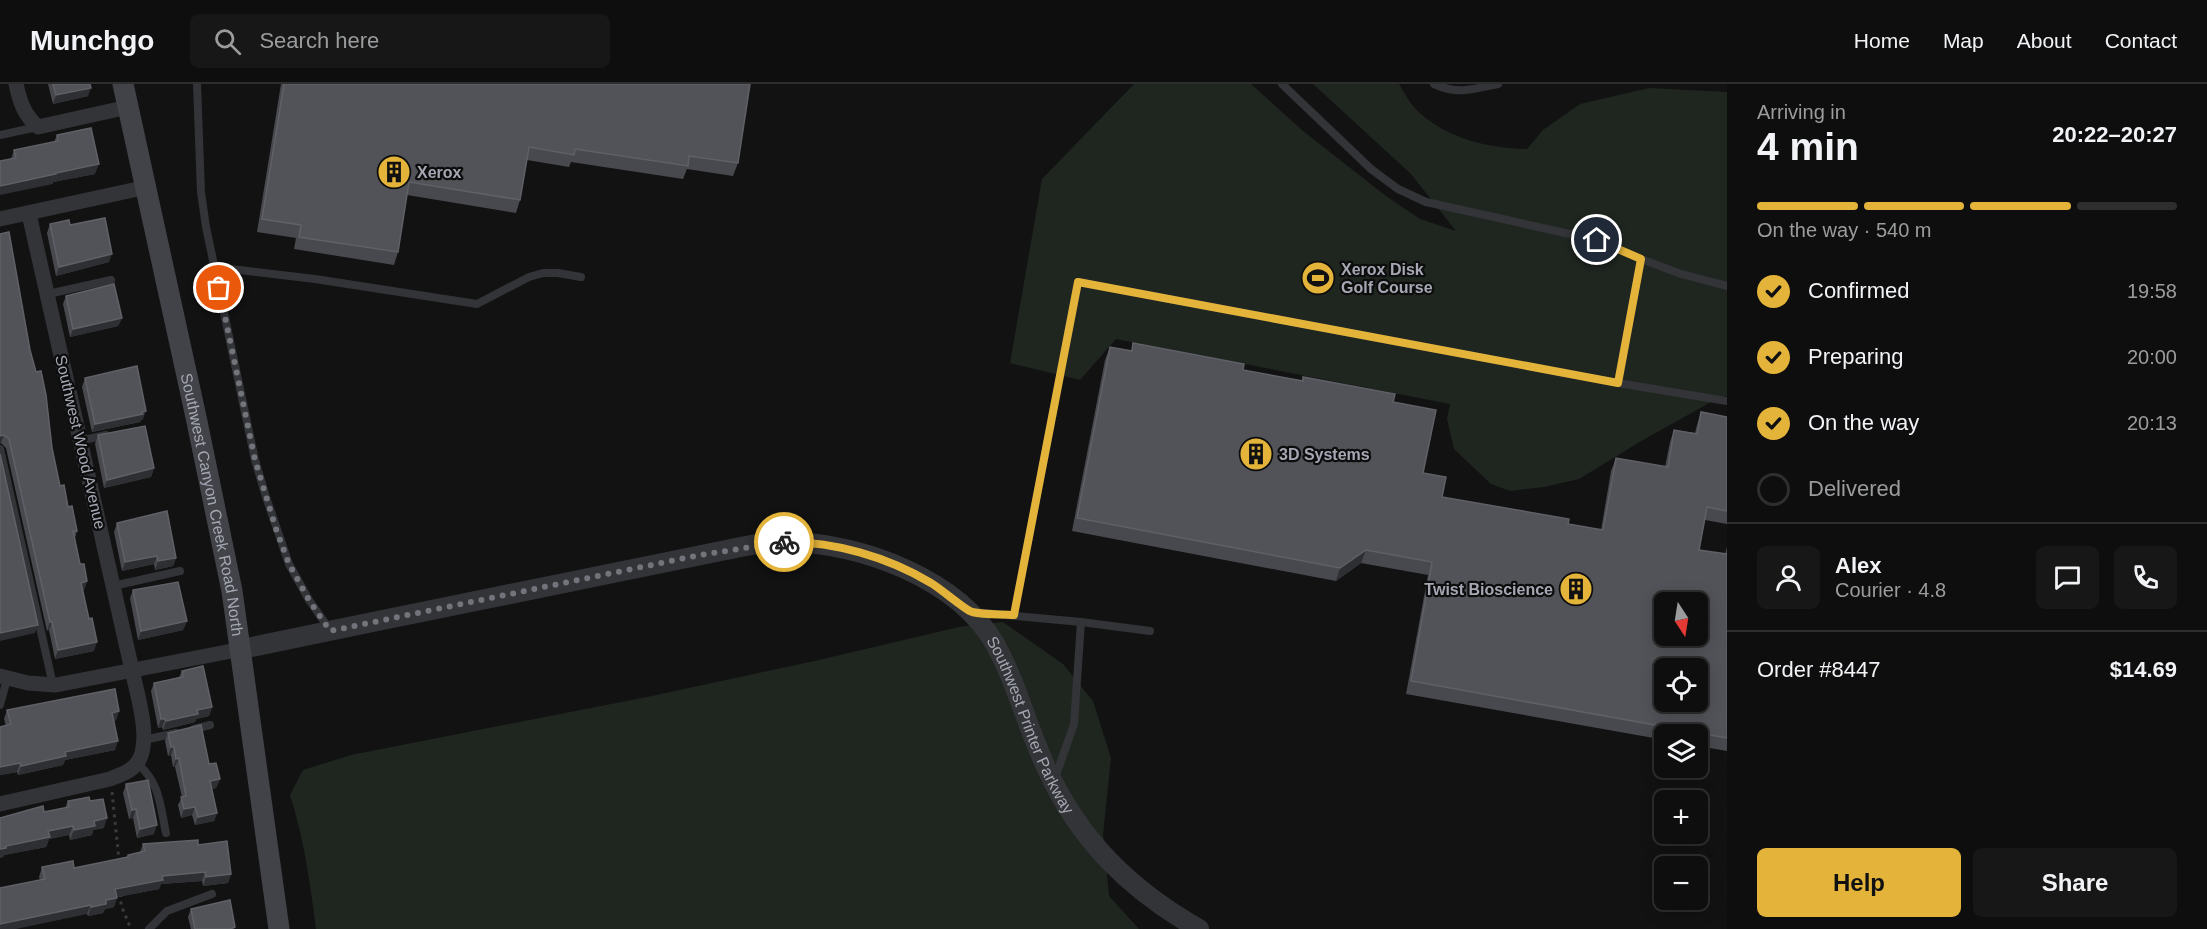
<!DOCTYPE html>
<html lang="en">
<head>
<meta charset="utf-8">
<style>
  body { margin:0; font-family:Helvetica,sans-serif; background:#171717; color:#f1f3f6; height:100vh; display:flex; flex-direction:column; font-size:22px; white-space:nowrap }
  * { box-sizing:border-box; margin:0 }
  p { font-size:20px; color:#9b9c9e }
  .icon { flex:none; width:33px; height:33px; fill:none; stroke:currentColor; stroke-width:2; stroke-linecap:round; stroke-linejoin:round }
  .map { position:relative; flex:1; overflow:hidden }
  .sheet { display:flex; flex-direction:column; background:#0e0e0e; width:480px }
  .sheet>* { flex:none }
  .needle { width:39px; rotate:168deg }
  .buttons { position:absolute; left:1654px; top:508px; display:grid; gap:12px }
  .buttons a { display:grid; place-items:center; width:54px; height:54px; border-radius:9px; background:#0e0e0e; box-shadow:0 3px 15px #0003,0 0 0 2px #2e2e2e; font-size:30px }
  .pin { position:absolute; display:grid; place-items:center; width:51px; height:51px; color:#fff; margin:-26px; border:3px solid #fff; border-radius:50%; box-shadow:0 2px 6px #0007 }
  .courier { position:absolute; display:grid; place-items:center; width:60px; height:60px; margin:-30px; border:4px solid #e3b33a; border-radius:50%; background:#fff; color:#222; box-shadow:0 2px 8px #0007 }
  .summary em { font-style:normal; font-weight:700 }
  .summary div { display:flex; flex-direction:column-reverse }
  .summary { display:flex; align-items:center; justify-content:space-between; height:102px; padding:0 30px }
  h1 { font-size:39px; font-weight:700; line-height:45px }
  .bar { display:grid; grid-template-columns:repeat(4,1fr); gap:9px 6px; align-content:center; height:72px; padding:0 30px }
  .bar i { height:8px; border-radius:4px; background:#2e2e2e }
  .bar .current { background:#e3b33a }
  .bar p { grid-column:span 4 }
  .line { display:flex; align-items:center; gap:15px; padding:0 30px; border-top:2px solid #2e2e2e }
  .line div { flex:1 }
  .round { display:grid; place-items:center; flex:none; width:63px; height:63px; border-radius:9px; background:#171717 }
  ol { padding:0 30px; list-style:none }
  li { display:flex; align-items:center; gap:18px; height:66px }
  li p { margin-inline-start:auto }
  li .icon { padding:6px; border-radius:50%; background:#e3b33a; color:#111; stroke-width:4 }
  li:last-child { color:#9b9c9e }
  li i { width:33px; height:33px; border:3px solid #2e2e2e; border-radius:50% }
  .primary-button { display:flex; gap:12px; margin-top:auto; padding:12px 30px }
  .primary-button a { flex:1; height:69px; border-radius:9px; background:#e3b33a; color:#111; font-size:24px; font-weight:700; line-height:69px; text-align:center }
  .primary-button a+a { background:#171717; color:#f1f3f6 }
  header { display:flex; align-items:center; gap:36px; box-sizing:border-box; height:84px; padding:0 30px; background:#0e0e0e; border-bottom:2px solid #2e2e2e }
  header strong { font-size:28px }
  nav { display:flex; gap:33px; margin-inline-start:auto; font-size:21px }
  .search { width:420px; height:54px; background:#171717; display:flex; align-items:center; gap:15px; box-sizing:border-box; padding:0 21px; border-radius:9px; color:#9b9c9e; font-size:22px }
  main { display:flex; flex:1; min-height:0 }
  .map>svg:first-child { display:block }
</style>
</head>
<body>
<header>
<strong>Munchgo</strong>
<div class="search"><svg class="icon" aria-label="search" viewBox="0 0 24 24"><circle cx="10" cy="10" r="6"/><path d="M15 15l6 6"/></svg>Search here</div>
<nav><a>Home</a><a>Map</a><a>About</a><a>Contact</a></nav>
</header>
<main>
<div class="map">
<svg width="1727" height="845" viewBox="0 0 1727 845">
  <rect width="100%" height="100%" fill="#121213"/>
  <!-- green -->
  <g fill="#1f2620">
    <path d="M1134,0H1251L1303,47L1386,112L1420,135L1456,147L1411,90L1313,0H1399C1405,10 1412,23 1421,30C1451,56 1489,64 1527,65L1543,46L1580,20L1649,4L1727,8V312L1720,313L1643,356L1579,395L1544,403L1510,407L1491,400L1454,365L1447,335L1450,320L1116,255L1080,296L1010,279L1042,95Z"/>
    <path d="M1003,538L1063,580L1093,617L1111,674L1103,750L1109,812L1139,845H316C310,799 304,755 290,711L303,686L351,671L647,613L819,576L959,543Z"/>
  </g>
  <g fill="none" stroke-linecap="round" stroke-linejoin="round">
    <!-- path -->
    <g stroke="#393b3f" stroke-width="3" stroke-dasharray="3 4.5" stroke-linecap="butt">
      <path d="M112,708L119,776"/>
      <path d="M121,810V821L131,845"/>
    </g>
    <!-- service -->
    <g stroke="#333438" stroke-width="8">
      <path d="M197,0L201,108L206,143L255,376L266,413L289,480L309,516L330,546"/>
      <path d="M1282,0L1371,85L1398,105L1426,118L1597,156L1641,175L1681,190L1727,202"/>
      <path d="M1434,0C1458,11 1474,5 1498,0"/>
      <path d="M0,51L37,43"/>
      <path d="M215,183L315,195L477,220L529,193L543,189H558L581,193"/>
      <path d="M48,210L111,196"/>
      <path d="M1618,299L1641,175"/>
      <path d="M79,357L106,351"/>
      <path d="M0,365L53,601"/>
      <path d="M113,502L180,487"/>
      <path d="M974,528L1081,538L1074,640L1055,694"/>
      <path d="M1014,531L1078,198L1618,299L1727,317"/>
      <path d="M1081,538L1150,547"/>
      <path d="M0,621L7,595"/>
      <path d="M194,645L210,641"/>
      <path d="M144,656L176,649"/>
      <path d="M137,679C160,699 160,721 166,749"/>
      <path d="M149,845L167,827L212,810"/>
    </g>
    <!-- minor -->
    <g stroke="#333438" stroke-width="15">
      <path d="M16,0C20,18 24,31 38,43L128,23"/>
      <path d="M0,135L147,103"/>
      <path d="M0,592L28,599L56,601L242,565"/>
      <path d="M0,720L110,695C120,691 132,687 138,678C152,656 137,610 132,586L29,130"/>
    </g>
    <!-- tertiary -->
    <path stroke="#333438" stroke-width="20" id="s1" d="M242,565C369,539 496,512 623,487C657,480 692,473 726,466C746,462 768,457 789,458C861,459 958,495 995,560C1017,599 1027,643 1046,683C1079,756 1130,806 1199,845"/>
    <!-- secondary -->
    <path stroke="#414348" stroke-width="21" id="s2" d="M123,0L196,333L232,507L279,845"/>
  </g>
  <!-- wall -->
  <g fill="#48494e">
    <path d="M48,0H90L88,12L53,20Z"/>
    <path d="M281,0H750L738,79L733,92L687,85L683,95L571,78L569,83L527,76L520,116L516,129L407,111L398,168L394,181L294,165L296,154L257,148Z"/>
    <path d="M57,51L95,90L53,98V100L11,75L14,66L54,58Z"/>
    <path d="M50,140L70,141L109,178L56,192L47,149Z"/>
    <path d="M0,150L30,266L60,402L77,447L75,454L80,480L87,497L84,506H83L94,567L55,575L49,546L47,547L6,364L1,359L0,360Z"/>
    <path d="M66,212L122,234L118,242L70,253L63,220Z"/>
    <path d="M1133,259L1243,286L1302,297L1303,293L1393,318L1423,389L1442,413L1568,440L1601,446L1611,387L1616,374L1665,383L1670,358L1674,346L1695,349L1697,341L1701,328L1727,333V440L1705,436L1699,466L1725,470L1727,463V667L1698,662V651H1665V656L1406,610L1428,491L1361,479L1336,497L1072,447L1105,276L1110,263L1131,267Z"/>
    <path d="M85,294L143,335L141,336L140,338L92,348L82,303Z"/>
    <path d="M98,351L154,384L151,393L104,404L95,360Z"/>
    <path d="M117,439L176,474L173,482L155,486L154,480L122,487L114,448Z"/>
    <path d="M133,506L187,537L183,546L138,556L130,514Z"/>
    <path d="M182,587L212,623L209,632L196,635L195,638L163,646L162,643L158,644L151,607L154,599L179,593Z"/>
    <path d="M7,626L119,627L116,636L114,637L115,666L65,676L63,681L18,691L17,688L0,691V643L6,642L4,635Z"/>
    <path d="M168,649L209,680L220,695L216,704L212,705L217,729L214,737L195,741L192,731L181,734L178,721L182,713L175,683H173L171,671L168,672L165,657Z"/>
    <path d="M126,700L154,750L137,754L133,734L129,735L123,709Z"/>
    <path d="M68,717H90L104,744L93,746L92,751L70,756L69,751L49,755L46,763L4,771L3,773L0,774L44,728L65,724Z"/>
    <path d="M143,760L198,761L231,790L228,799L203,802L202,797L161,800L159,805L117,813L114,823L105,825L103,829L88,832L87,830L40,796L39,793L42,783L74,784L127,773L128,771L140,768Z"/>
    <path d="M191,825L235,845H191L188,833Z"/>
  </g>
  <!-- shaded-wall -->
  <g fill="#2e2f32">
    <path d="M91,4L88,12L53,20L56,11Z"/>
    <path d="M99,80L95,90L53,98V100L0,111V102L56,89Z"/>
    <path d="M112,170L109,178L56,192L59,183Z"/>
    <path d="M122,234L118,242L70,253L73,245Z"/>
    <path d="M146,327L143,335L141,336L140,338L92,348L95,340Z"/>
    <path d="M4,351L1,359L0,360V352Z"/>
    <path d="M154,384L151,393L104,404L107,396Z"/>
    <path d="M1366,466L1361,479L1336,497L1340,484Z"/>
    <path d="M157,472L154,480L122,487L125,478Z"/>
    <path d="M176,474L173,482L155,486L158,477Z"/>
    <path d="M87,497L84,506L78,507L81,499Z"/>
    <path d="M187,537L183,546L138,556L141,547Z"/>
    <path d="M50,538H52L49,546L47,547Z"/>
    <path d="M38,541L35,549L0,557V549Z"/>
    <path d="M97,558L94,567L55,575L58,566Z"/>
    <path d="M212,623L209,632L196,635L195,638L163,646L166,637L197,626Z"/>
    <path d="M119,627L116,636L109,638L112,629Z"/>
    <path d="M161,635H165L162,643L158,644Z"/>
    <path d="M118,657L115,666L65,676L63,681L18,691L21,682L65,668Z"/>
    <path d="M171,663H174L171,671L168,672Z"/>
    <path d="M179,674L175,683H173L176,675Z"/>
    <path d="M20,679L17,688L0,691V683Z"/>
    <path d="M220,695L216,704L207,706L210,697Z"/>
    <path d="M195,723L192,731L181,734L184,725Z"/>
    <path d="M136,725L133,734L129,735L132,726Z"/>
    <path d="M217,729L214,737L195,741L198,733Z"/>
    <path d="M107,734L104,744L93,746L92,751L70,756L74,746L94,737Z"/>
    <path d="M157,741L154,750L137,754L140,745Z"/>
    <path d="M73,742L69,751L49,755L46,763L4,771L3,773L0,774V765L6,762L48,747Z"/>
    <path d="M205,788L202,797L161,800L159,805L112,814L115,805L162,792Z"/>
    <path d="M231,790L228,799L203,802L206,793Z"/>
    <path d="M117,814L114,823L105,825L103,829L88,832L91,823L106,816Z"/>
    <path d="M91,821L87,830L16,845H0V840Z"/>
  </g>
  <!-- building -->
  <g fill="#525359" stroke="#5f6167" stroke-width="1.5" fill-rule="evenodd">
    <path d="M53,0H90L91,4L56,11Z"/>
    <path d="M284,0H750L738,79L689,72L688,82L575,65L574,71L529,63L520,116L409,98L398,168L299,153L301,141L262,135Z"/>
    <path d="M91,44L99,80L56,89V90L0,102V77L16,74L14,66L58,57L57,51Z"/>
    <path d="M105,134L112,170L59,183L50,140L69,136L70,141Z"/>
    <path d="M9,148L30,266L36,288L41,287L46,311L52,364L60,402L64,401L68,423L72,422L77,447H73L80,480H84L87,497L81,499L89,535L92,534L97,558L58,566L52,538H50L9,355L4,351L0,352V150Z"/>
    <path d="M114,200L122,234L73,245L66,212Z"/>
    <path d="M1133,259L1244,280L1243,286L1303,297V293L1395,310L1393,318L1436,326L1423,389L1446,393L1442,413L1569,435L1568,440L1603,446L1616,374L1668,383L1674,346L1697,350L1701,328L1727,333V427L1707,423L1699,466L1727,470V654L1411,597L1432,478L1366,466L1340,484L1077,434L1110,263L1132,267ZM1665,519H1698V552H1665ZM1665,585H1698V618H1665Z"/>
    <path d="M137,282L146,327L142,328L143,330L95,340L85,294Z"/>
    <path d="M145,342L154,384L107,396L98,351Z"/>
    <path d="M0,370L38,541L0,549Z"/>
    <path d="M167,427L176,474L158,477L157,472L125,478L117,439Z"/>
    <path d="M178,498L187,537L141,547L133,506Z"/>
    <path d="M203,582L212,623L197,626L198,630L166,637L165,635H161L154,599L183,593L182,587Z"/>
    <path d="M115,605L119,627L112,629L118,657L65,668L66,672L21,682L20,679L0,683V643L11,640L7,626Z"/>
    <path d="M201,641L209,680L216,679L220,695L210,697L217,729L198,733L195,723L184,725L181,713L186,712L179,674L176,675L174,663H171L168,649Z"/>
    <path d="M148,696L157,741L140,745L136,725L132,726L126,700Z"/>
    <path d="M89,713L90,717L103,715L107,734L94,737L95,742L74,746L73,742L48,747L50,753L6,762V764L0,765V734L43,722L44,728L69,723L68,717Z"/>
    <path d="M198,756V761L227,757L231,790L206,793L205,788L162,792L163,796L115,805L117,814L106,816V820L91,823V821L0,840V804L45,795L42,783L73,777L74,784L128,773V771L145,767L143,760Z"/>
    <path d="M230,816L235,843L230,845H195L191,825Z"/>
  </g>
  <g fill="none" stroke-linecap="round" stroke-linejoin="round">
    <!-- done -->
    <path stroke="#72747b" stroke-width="6" stroke-dasharray="0 10.8" d="M219,204L255,376L276,445L289,480L309,516L330,547L700,471L784,458"/>
    <!-- route -->
    <path stroke="#e3b33a" stroke-width="8" d="M784,458C833,457 888,473 931,499C940,504 965,526 972,528C985,531 1000,530 1014,531L1078,198L1618,299L1641,175L1597,156"/>
  </g>
  <!-- icons -->
  <defs>
    <symbol id="building-disc" viewBox="-11 -11 22 22"><circle r="9.5" fill="#e3b33a" stroke="#0d0d0e"/><path d="M-4-6H4V6H1V3H-1V6H-4ZM-2.5-4.3h1.7v1.8h-1.7ZM.8-4.3h1.7v1.8H.8ZM-2.5-1h1.7V.8h-1.7ZM.8-1h1.7V.8H.8Z" fill="#111"/></symbol>
    <symbol id="stadium-disc" viewBox="-11 -11 22 22"><circle r="9.5" fill="#e3b33a" stroke="#0d0d0e"/><path d="M0-5a6.5 5 0 1 0 0 10a6.5 5 0 1 0 0-10ZM-3.5-1.8h7v3.6h-7Z" fill="#111"/></symbol>
  </defs>
  <g fill-rule="evenodd">
    <use href="#building-disc" x="375" y="69" width="38" height="38"/>
    <use href="#stadium-disc" x="1299" y="175" width="38" height="38"/>
    <use href="#building-disc" x="1237" y="351" width="38" height="38"/>
    <use href="#building-disc" x="1557" y="486" width="38" height="38"/>
  </g>
  <g text-anchor="middle" stroke-width="4.5" stroke-linejoin="round" paint-order="stroke">
    <!-- poi labels -->
    <g font-size="16" font-weight="bold" fill="#a5a8b3" stroke="#0d0d0e" text-anchor="start">
      <text x="417" y="94">Xerox</text>
      <text x="1341" y="191">Xerox Disk<tspan x="1341" dy="18">Golf Course</tspan></text>
      <text x="1279" y="376">3D Systems</text>
      <text x="1553" y="511" text-anchor="end">Twist Bioscience</text>
    </g>
    <!-- street labels -->
    <g font-size="16" fill="#a5a8b3" stroke="#0d0d0e">
      <text transform="translate(81 358) rotate(77)" y="6">Southwest Wood Avenue</text>
      <text dy="6" stroke="none"><textPath href="#s2" startOffset="430">Southwest Canyon Creek Road North</textPath></text>
      <text dy="6" stroke="none"><textPath href="#s1" startOffset="885">Southwest Printer Parkway</textPath></text>
    </g>
  </g>
</svg>
<div class="buttons">
<a><svg class="needle" viewBox="-14 -14 28 28"><path d="M0-13l5 13h-10z" fill="#e53935"/><path d="M0 13l5-13h-10z" fill="#9b9c9e"/></svg></a>
<a><svg class="icon" aria-label="locate" viewBox="0 0 24 24"><circle cx="12" cy="12" r="6"/><path d="M12 2v4M12 18v4M2 12h4M18 12h4"/></svg></a>
<a><svg class="icon" aria-label="layers" viewBox="0 0 24 24"><path d="M12 4l9 5-9 5-9-5zM3 14l9 5 9-5"/></svg></a>
<a>+</a>
<a>−</a>
</div>
<div class="pin" style="left:219px;top:204px;background:#ea580c"><svg class="icon" aria-label="bag" viewBox="0 0 24 24"><path d="M5 8h14l-1 12H6zM9 8a3 3 0 0 1 6 0"/></svg></div>
<div class="pin" style="left:1597px;top:156px;background:#1f2937"><svg class="icon" aria-label="home" viewBox="0 0 24 24"><path d="M3 11l9-7 9 7M6 9v11h12V9"/></svg></div>
<div class="courier" style="left:784px;top:458px"><svg class="icon" aria-label="bike" viewBox="0 0 24 24"><circle cx="6" cy="16" r="4"/><circle cx="18" cy="16" r="4"/><path d="M6 16l4-8h5l3 8M10 8l3 8H6M13 5h3"/></svg></div>
</div>
<section class="sheet">
<div class="summary"><div><h1>4 min</h1><p>Arriving in</p></div><em>20:22–20:27</em></div>
<div class="bar"><i class="current"></i><i class="current"></i><i class="current"></i><i></i><p>On the way · 540 m</p></div>
<ol>
<li><svg class="icon" aria-label="check" viewBox="0 0 24 24"><path d="M5 12l5 5 9-10"/></svg>Confirmed<p>19:58</p></li>
<li><svg class="icon" aria-label="check" viewBox="0 0 24 24"><path d="M5 12l5 5 9-10"/></svg>Preparing<p>20:00</p></li>
<li><svg class="icon" aria-label="check" viewBox="0 0 24 24"><path d="M5 12l5 5 9-10"/></svg>On the way<p>20:13</p></li>
<li><i></i>Delivered</li>
</ol>
<div class="line" style="height:108px"><a class="round"><svg class="icon" aria-label="person" viewBox="0 0 24 24"><circle cx="12" cy="8" r="4"/><path d="M4 21q1-7 8-7t8 7"/></svg></a><div><b>Alex</b><p>Courier · 4.8</p></div><a class="round"><svg class="icon" aria-label="chat" viewBox="0 0 24 24"><path d="M4 5h16v11H9l-5 4z"/></svg></a><a class="round"><svg class="icon" aria-label="phone" viewBox="0 0 24 24"><path d="M5 4h4l2 5-3 2q2 4 5 5l2-3 5 2v4C11 20 4 13 5 4z"/></svg></a></div>
<div class="line" style="height:78px"><div>Order #8447</div><b>$14.69</b></div>
<div class="primary-button"><a>Help</a><a>Share</a></div>
</section>
</main>
</body>
</html>
